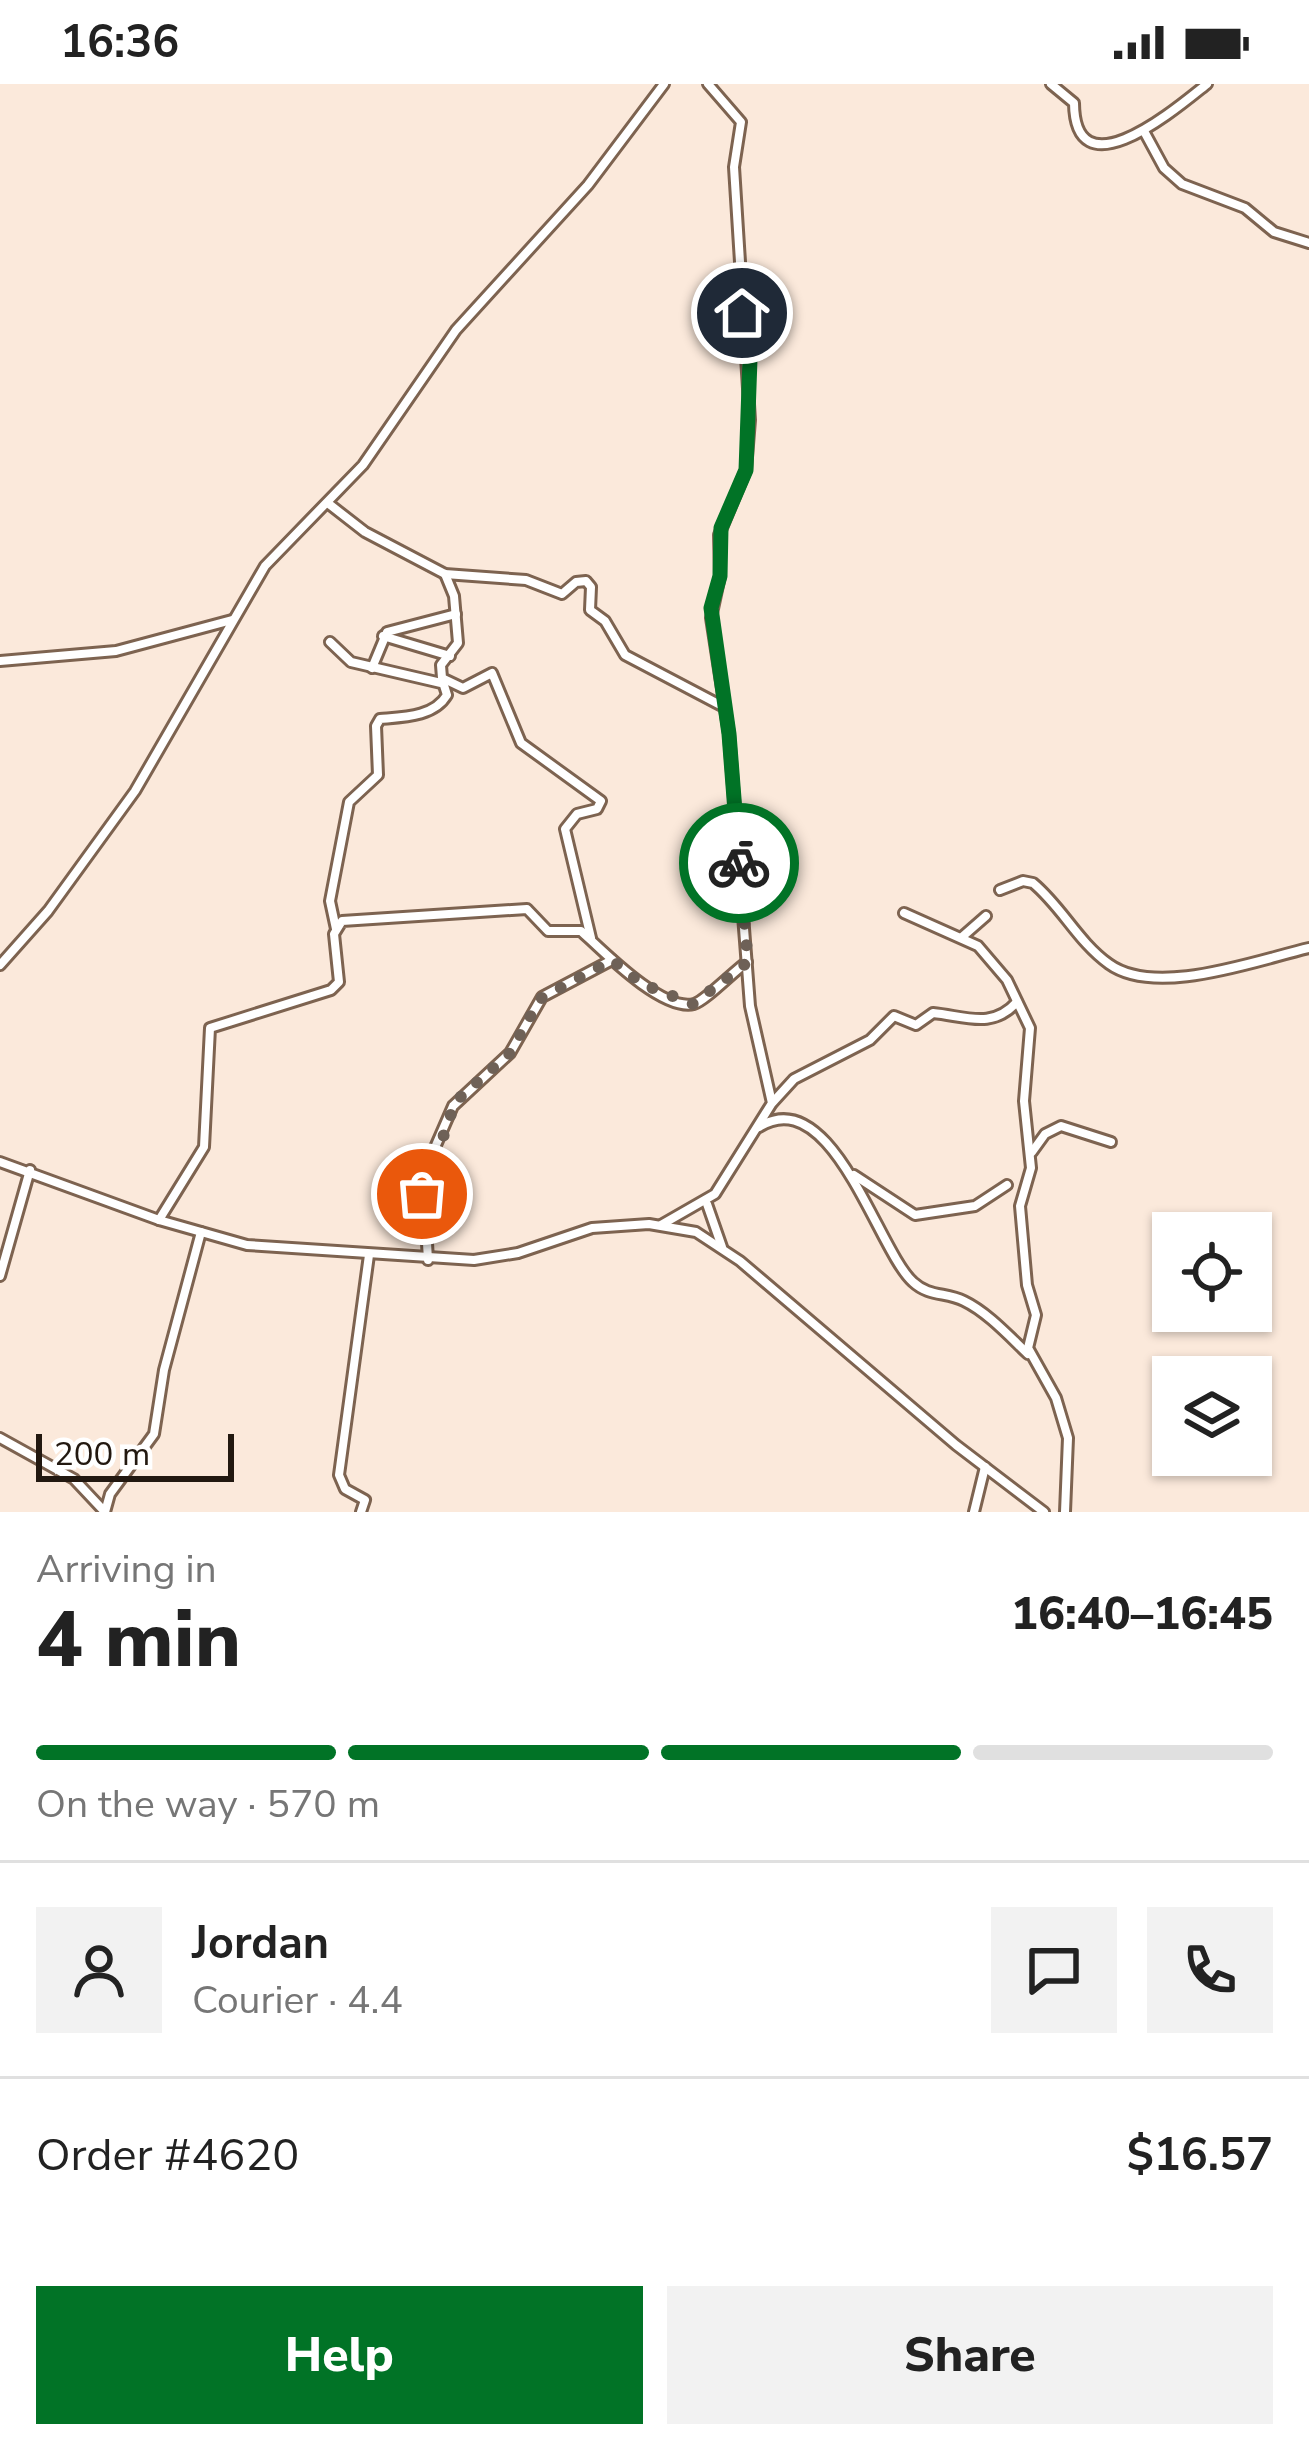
<!DOCTYPE html>
<html lang="en">
<head>
<meta charset="utf-8">
<style>
  body { margin:0; font-family:"Nunito Sans",sans-serif; background:#f2f2f2; color:#222; height:100vh; display:flex; flex-direction:column; font-size:45px; white-space:nowrap }
  * { box-sizing:border-box; margin:0 }
  p { font-size:39px; color:#767676 }
  .icon { flex:none; width:66px; height:66px; fill:none; stroke:currentColor; stroke-width:2; stroke-linecap:round; stroke-linejoin:round }
  .map { position:relative; height:1428px; overflow:hidden }
  .details { display:flex; flex-direction:column; background:#fff; flex:1 }
  .details>* { flex:none }
  .controls { position:absolute; left:1152px; top:1128px; display:grid; gap:24px }
  .controls a { display:grid; place-items:center; width:120px; height:120px; border-radius:0px; background:#fff; box-shadow:0 3px 9px #0004; font-size:60px }
  .scale { position:absolute; left:36px; bottom:30px; width:198px; box-sizing:border-box; padding-left:12px; border:6px solid #221810; border-top:0; font-size:33px; line-height:42px; white-space:nowrap; color:#221810; -webkit-text-stroke:9px #fff; paint-order:stroke }
  .pin { position:absolute; display:grid; place-items:center; width:102px; height:102px; color:#fff; margin:-51px; border:6px solid #fff; border-radius:50%; box-shadow:0 3px 12px #0007 }
  .courier { position:absolute; display:grid; place-items:center; width:120px; height:120px; margin:-60px; border:9px solid #017326; border-radius:50%; background:#fff; color:#222; box-shadow:0 3px 15px #0007 }
  .overview em { font-style:normal; font-weight:800 }
  .overview div { display:flex; flex-direction:column-reverse }
  .overview { display:flex; align-items:center; justify-content:space-between; height:204px; padding:0 36px }
  h1 { font-size:78px; font-weight:800; line-height:90px }
  .bar { display:grid; grid-template-columns:repeat(4,1fr); gap:18px 12px; align-content:center; height:144px; padding:0 36px }
  .bar i { height:15px; border-radius:9px; background:#e0e0e0 }
  .bar .current { background:#017326 }
  .bar p { grid-column:span 4 }
  .line { display:flex; align-items:center; gap:30px; padding:0 36px; border-top:3px solid #e0e0e0 }
  .line div { flex:1 }
  .round { display:grid; place-items:center; flex:none; width:126px; height:126px; border-radius:0px; background:#f2f2f2 }
  .action { display:flex; gap:24px; margin-top:auto; padding:24px 36px }
  .action a { flex:1; height:138px; border-radius:0px; background:#017326; color:#fff; font-size:48px; font-weight:800; line-height:138px; text-align:center }
  .action a+a { background:#f2f2f2; color:#222 }
  .status { display:flex; justify-content:space-between; align-items:center; height:84px; padding:0 60px; background:#fff; direction:ltr }
  .status svg { height:33px; fill:currentColor }
  .map>svg:first-child { display:block }
</style>
</head>
<body>
<div class="status"><b>16:36</b><svg viewBox="0 0 49 12"><path d="M0 12V9h3v3zM5 12V6h3v6zM10 12V3h3v9zM15 12V0h3v12zM26 1h20v11H26zM47 4h2v5h-2z"/></svg></div>
<div class="map">
<svg width="1309" height="1428" viewBox="0 0 1309 1428">
  <rect width="100%" height="100%" fill="#fbe9db"/>
  <g fill="none" stroke-linecap="round" stroke-linejoin="round">
    <defs>
      <g id="street">
        <path d="M1051,0L1074,19C1075,112 1179,22 1207,0"/>
        <path d="M1145,49L1164,84L1182,100L1245,124L1274,148L1309,159"/>
        <path d="M329,420L365,448L445,490L526,496L562,510L576,498L586,497L591,503L590,526L605,537L625,571L724,623"/>
        <path d="M445,490L454,512L458,559L441,581L442,594L463,604L492,589L521,659L601,717L597,725L577,730L565,745L591,854"/>
        <path d="M383,552L450,572"/>
        <path d="M330,558L351,578L441,599"/>
        <path d="M0,577L116,567L232,536"/>
        <path d="M372,584L387,548L456,530"/>
        <path d="M1000,806L1023,797L1033,799C1062,823 1078,858 1109,880C1156,914 1257,876 1309,864"/>
        <path d="M904,829L978,862L1007,896L1030,944L1024,1017L1031,1084L1020,1122L1027,1201L1036,1231L1028,1264L1056,1314L1068,1354L1065,1428"/>
        <path d="M336,845L330,817L349,718L378,691L376,642L380,635C403,633 434,633 447,611L442,595"/>
        <path d="M962,853L986,832"/>
        <path d="M0,881L48,827L135,707L265,482L363,381L456,246L588,101L664,0"/>
        <path d="M773,1018L794,995L870,956L894,932L916,941L933,929C965,932 992,946 1017,918"/>
        <path d="M759,1043C832,997 878,1167 913,1198C929,1213 946,1208 964,1217C987,1228 1009,1252 1028,1270"/>
        <path d="M1032,1068L1045,1050L1061,1042L1111,1058"/>
        <path d="M0,1078L159,1136L247,1161L474,1176L518,1169L592,1144L649,1140L696,1148L740,1177L956,1361L1044,1428"/>
        <path d="M854,1091L915,1131L975,1122L1007,1101"/>
        <path d="M707,1120L722,1163"/>
        <path d="M159,1136L204,1063L210,944L331,906L339,898L334,850L342,837L527,825L548,847H581C602,866 662,928 694,920C705,917 734,887 747,878"/>
        <path d="M661,1141L715,1110L772,1019L750,922L729,650L711,534L720,492L719,451L746,386L750,336L734,83L741,38L708,0"/>
        <path d="M428,1176L423,1091L453,1022L510,969L542,913L612,876"/>
        <path d="M0,1192L30,1086"/>
        <path d="M0,1354L74,1395L105,1428"/>
        <path d="M105,1428L110,1410L154,1350L164,1286L201,1148"/>
        <path d="M361,1428L365,1416L345,1405L339,1391L369,1171"/>
        <path d="M974,1428L985,1383"/>
      </g>
    </defs>
    <!-- street casing -->
    <use href="#street" stroke="#7d6350" stroke-width="14"/>
    <!-- street -->
    <use href="#street" stroke="#fff" stroke-width="8"/>
  </g>
  <g fill="none" stroke-linecap="round" stroke-linejoin="round">
    <!-- done -->
    <path stroke="#6e6157" stroke-width="12" stroke-dasharray="0 21.6" d="M422,1110L426,1074L444,1051L455,1018L510,969L540,915L612,876L642,900L693,920L748,878L739,779"/>
    <!-- route -->
    <path stroke="#017326" stroke-width="15" d="M739,779L729,650L711,524L720,492L721,444L746,386L750,275L742,229"/>
  </g>
</svg>
<div class="controls">
<a><svg class="icon" aria-label="locate" viewBox="0 0 24 24"><circle cx="12" cy="12" r="6"/><path d="M12 2v4M12 18v4M2 12h4M18 12h4"/></svg></a>
<a><svg class="icon" aria-label="layers" viewBox="0 0 24 24"><path d="M12 4l9 5-9 5-9-5zM3 14l9 5 9-5"/></svg></a>
</div>
<div class="scale">200 m</div>
<div class="pin" style="left:422px;top:1110px;background:#ea580c"><svg class="icon" aria-label="bag" viewBox="0 0 24 24"><path d="M5 8h14l-1 12H6zM9 8a3 3 0 0 1 6 0"/></svg></div>
<div class="pin" style="left:742px;top:229px;background:#1f2937"><svg class="icon" aria-label="home" viewBox="0 0 24 24"><path d="M3 11l9-7 9 7M6 9v11h12V9"/></svg></div>
<div class="courier" style="left:739px;top:779px"><svg class="icon" aria-label="bike" viewBox="0 0 24 24"><circle cx="6" cy="16" r="4"/><circle cx="18" cy="16" r="4"/><path d="M6 16l4-8h5l3 8M10 8l3 8H6M13 5h3"/></svg></div>
</div>
<section class="details">
<div class="overview"><div><h1>4 min</h1><p>Arriving in</p></div><em>16:40–16:45</em></div>
<div class="bar"><i class="current"></i><i class="current"></i><i class="current"></i><i></i><p>On the way · 570 m</p></div>
<div class="line" style="height:216px"><a class="round"><svg class="icon" aria-label="person" viewBox="0 0 24 24"><circle cx="12" cy="8" r="4"/><path d="M4 21q1-7 8-7t8 7"/></svg></a><div><b>Jordan</b><p>Courier · 4.4</p></div><a class="round"><svg class="icon" aria-label="chat" viewBox="0 0 24 24"><path d="M4 5h16v11H9l-5 4z"/></svg></a><a class="round"><svg class="icon" aria-label="phone" viewBox="0 0 24 24"><path d="M5 4h4l2 5-3 2q2 4 5 5l2-3 5 2v4C11 20 4 13 5 4z"/></svg></a></div>
<div class="line" style="height:156px"><div>Order #4620</div><b>$16.57</b></div>
<div class="action"><a>Help</a><a>Share</a></div>
</section>
</body>
</html>
